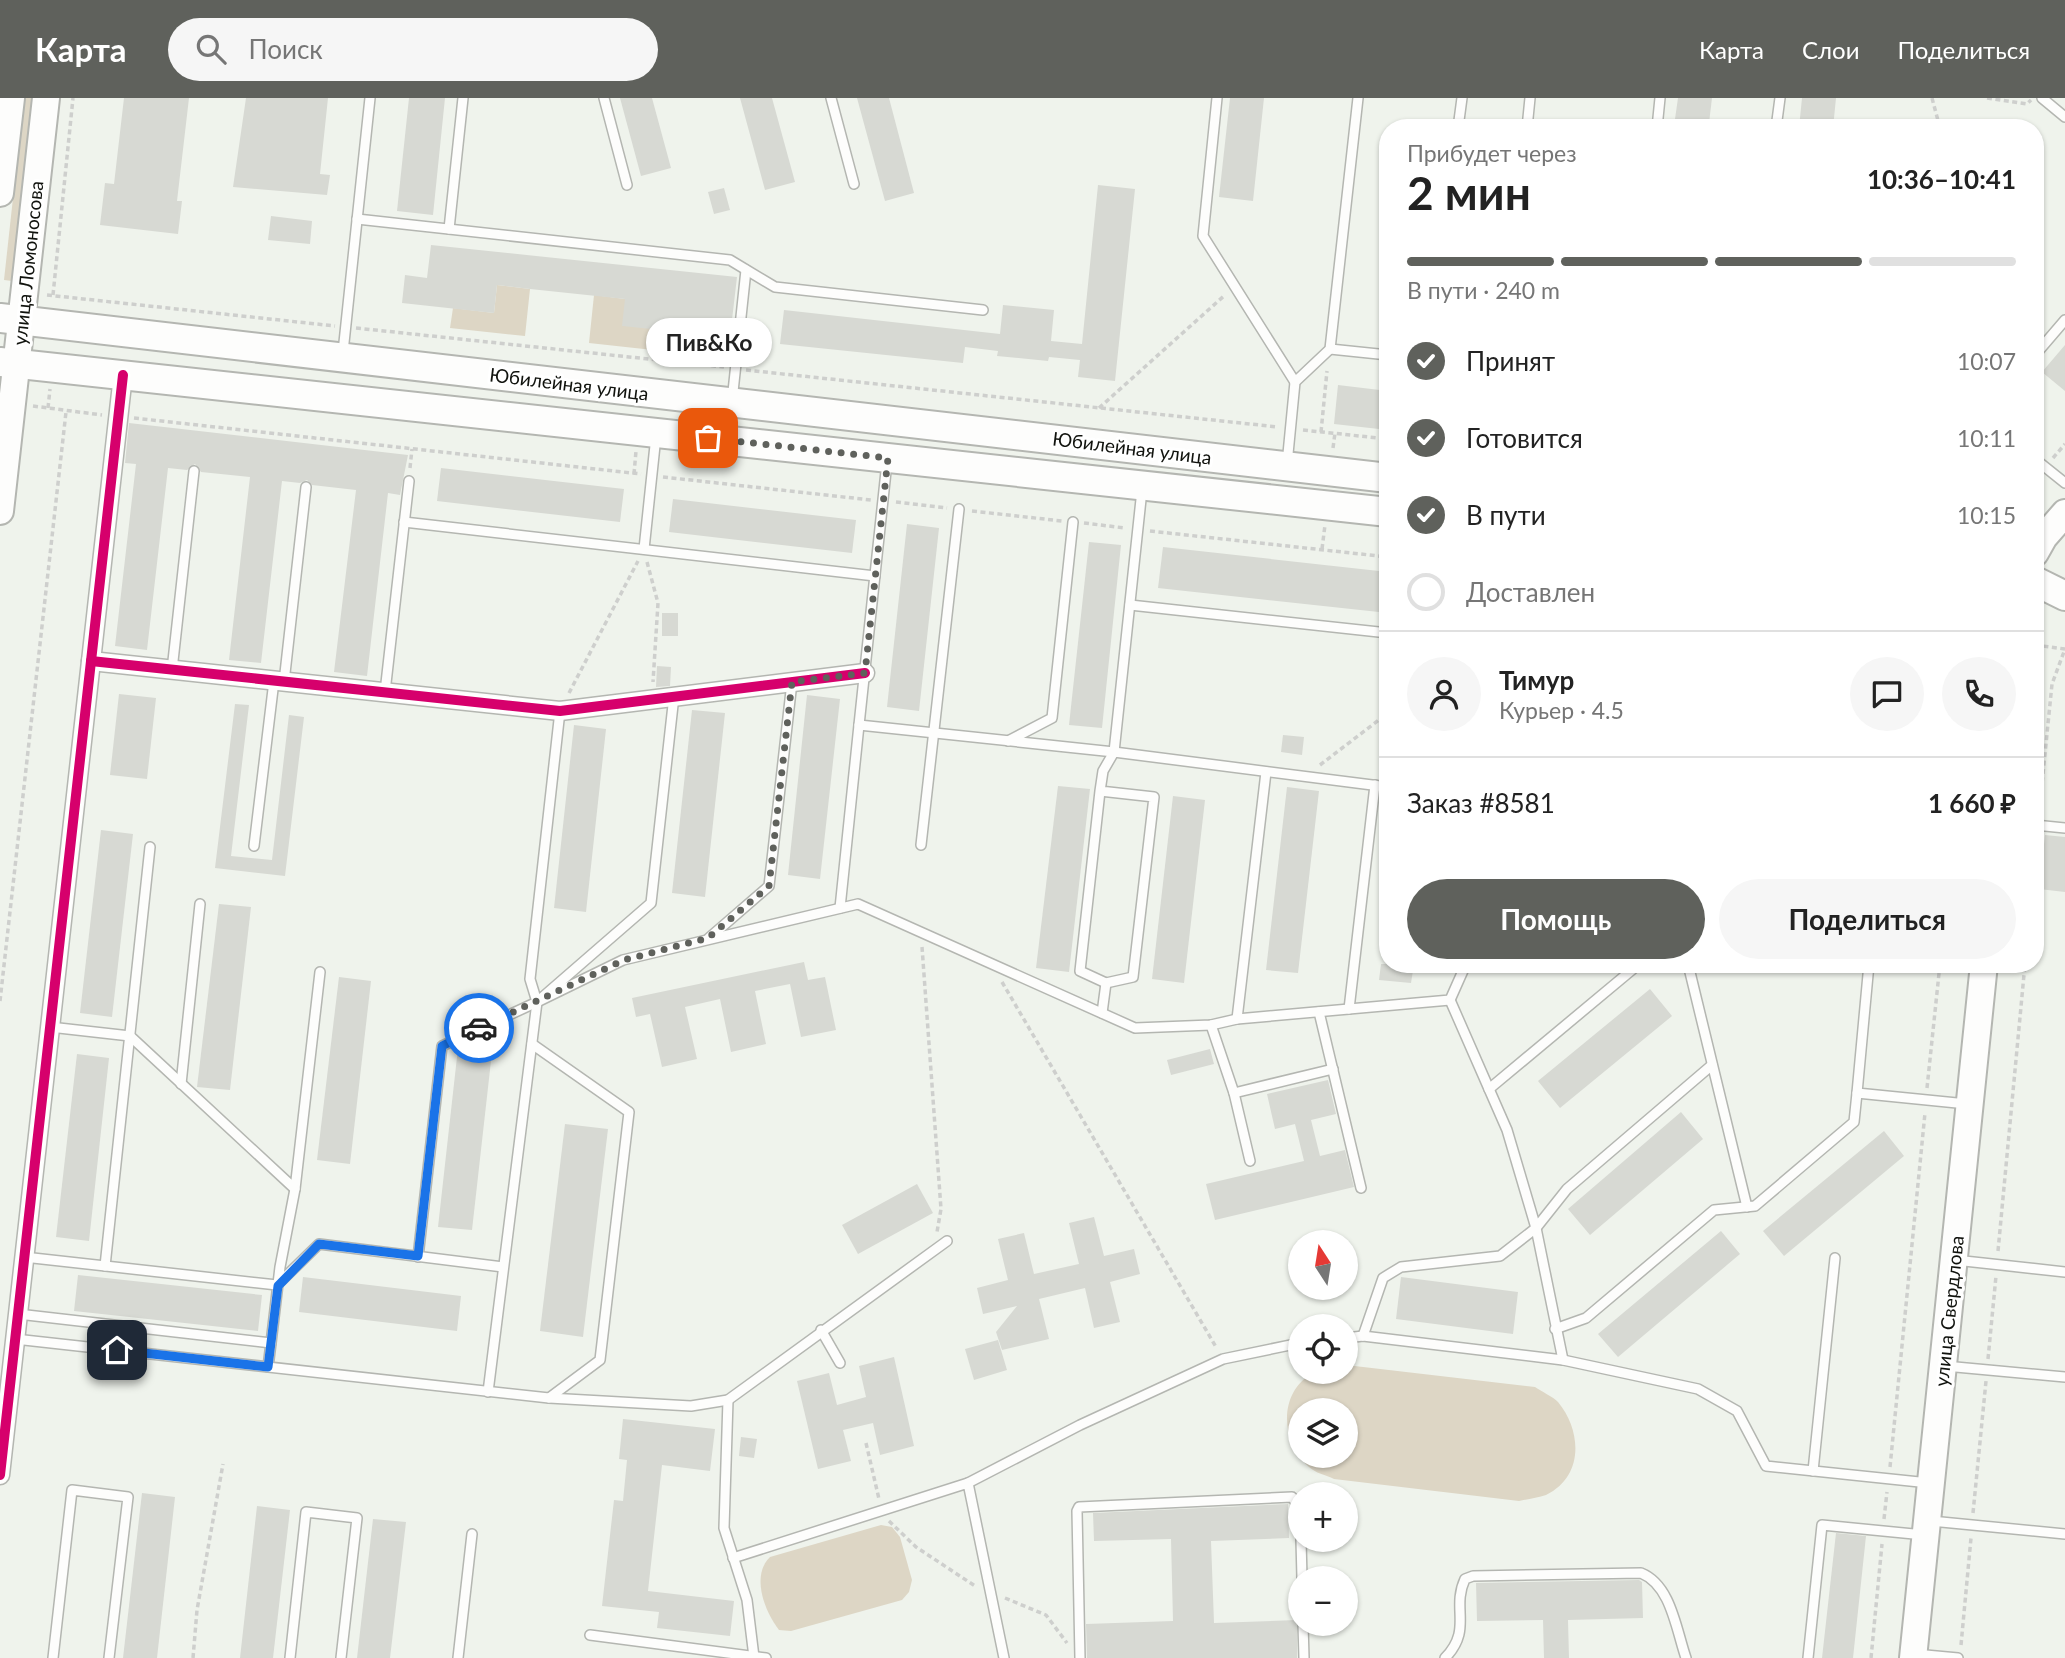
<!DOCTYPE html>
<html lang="ru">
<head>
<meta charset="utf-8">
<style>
  body { margin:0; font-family:Lato,sans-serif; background:#f6f6f6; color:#222; height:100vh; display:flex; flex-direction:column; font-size:26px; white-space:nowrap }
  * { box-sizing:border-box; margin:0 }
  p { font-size:23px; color:#767676 }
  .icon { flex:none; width:38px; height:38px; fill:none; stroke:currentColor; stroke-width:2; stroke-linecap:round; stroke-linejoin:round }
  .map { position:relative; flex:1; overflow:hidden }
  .panel { position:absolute; left:1379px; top:21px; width:665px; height:854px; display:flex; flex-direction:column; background:#fff; border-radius:28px; box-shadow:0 2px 5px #0004 }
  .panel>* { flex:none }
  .needle { width:46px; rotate:348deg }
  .buttons { position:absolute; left:1288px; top:1132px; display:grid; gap:14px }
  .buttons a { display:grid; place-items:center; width:70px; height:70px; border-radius:50%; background:#fff; box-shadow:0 2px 5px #0004; font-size:35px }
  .pin { position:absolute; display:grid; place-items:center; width:60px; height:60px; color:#fff; margin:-30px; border-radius:14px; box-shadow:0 4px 10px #0006 }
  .courier { position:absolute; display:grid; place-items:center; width:70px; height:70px; margin:-35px; border:5px solid #1a73e8; border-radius:50%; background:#fff; color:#222; box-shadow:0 2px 9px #0007 }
  .bubble { position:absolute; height:49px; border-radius:24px; background:#fff; box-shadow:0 2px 5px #0004; font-size:23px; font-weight:700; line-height:49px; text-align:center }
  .headline em { font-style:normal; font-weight:700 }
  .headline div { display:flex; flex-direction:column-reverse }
  .headline { display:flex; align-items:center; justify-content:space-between; height:119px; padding:0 28px }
  h1 { font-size:46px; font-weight:700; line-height:52px }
  .bar { display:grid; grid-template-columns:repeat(4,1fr); gap:10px 7px; align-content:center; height:84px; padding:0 28px }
  .bar i { height:9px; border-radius:5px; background:#e0e0e0 }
  .bar .on { background:#5f615c }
  .bar p { grid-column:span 4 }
  .line { display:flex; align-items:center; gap:18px; padding:0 28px; border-top:2px solid #e0e0e0 }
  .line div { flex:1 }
  .round { display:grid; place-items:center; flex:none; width:74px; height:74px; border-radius:37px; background:#f6f6f6 }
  ol { padding:0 28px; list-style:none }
  li { display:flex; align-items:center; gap:21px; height:77px }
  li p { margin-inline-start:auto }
  li .icon { padding:7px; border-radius:50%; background:#5f615c; color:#fff; stroke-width:4 }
  li:last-child { color:#767676 }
  li i { width:38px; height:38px; border:4px solid #e0e0e0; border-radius:50% }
  .action { display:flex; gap:14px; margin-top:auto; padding:14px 28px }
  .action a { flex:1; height:80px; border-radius:42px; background:#5f615c; color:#fff; font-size:28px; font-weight:700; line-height:80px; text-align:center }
  .action a+a { background:#f6f6f6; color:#222 }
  header { display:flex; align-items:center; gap:42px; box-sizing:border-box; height:98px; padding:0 35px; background:#5f615c; color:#fff }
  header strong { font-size:33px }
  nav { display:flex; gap:38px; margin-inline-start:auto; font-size:24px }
  .search { width:490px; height:63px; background:#f6f6f6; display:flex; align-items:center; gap:18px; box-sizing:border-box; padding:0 24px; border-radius:38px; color:#767676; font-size:26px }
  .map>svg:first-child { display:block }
</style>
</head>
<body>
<header>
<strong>Карта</strong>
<div class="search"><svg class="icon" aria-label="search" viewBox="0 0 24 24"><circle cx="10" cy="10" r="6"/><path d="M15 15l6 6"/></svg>Поиск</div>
<nav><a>Карта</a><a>Слои</a><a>Поделиться</a></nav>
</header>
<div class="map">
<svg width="2065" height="1560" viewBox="0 0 2065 1560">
  <rect width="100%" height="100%" fill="#eff3ec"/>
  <!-- green -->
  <g fill="#ddd6c5" fill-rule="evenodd">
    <path d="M24,0H33L12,183L4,182Z"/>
    <path d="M497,187L530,191L525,238L450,230L453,210L494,215Z"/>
    <path d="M594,197L625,201L656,231L653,252L589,245Z"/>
    <path d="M1346,1267L1535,1289C1542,1294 1552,1298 1558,1304C1582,1333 1584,1379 1546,1397C1538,1400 1527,1401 1519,1403L1334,1381C1326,1377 1315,1375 1309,1369C1281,1345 1277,1295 1313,1275C1321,1271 1337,1274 1346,1274ZM1346,1312V1358H1300V1312Z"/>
    <path d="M881,1427L892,1429L900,1439L912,1482L909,1494L902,1502L791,1533L779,1532C764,1513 751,1477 770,1459Z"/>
  </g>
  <!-- building -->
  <g fill="#d7d9d3">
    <path d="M124,0H189L177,103H182L178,136L100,127L105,85L114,86Z"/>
    <path d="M246,0H328L320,76L330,77L327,97L233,89Z"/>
    <path d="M409,0H445L433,117L397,113Z"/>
    <path d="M620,0H652L671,70L641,78Z"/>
    <path d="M740,0H772L795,84L765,92Z"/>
    <path d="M857,0H889L914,95L885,103Z"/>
    <path d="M1230,0H1264L1253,103L1219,99Z"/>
    <path d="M1678,0H1712L1709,25L1675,21Z"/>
    <path d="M1802,0H1836L1833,30H1799Z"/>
    <path d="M1098,87L1135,91L1115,283L1078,279L1080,262L1049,259L1048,263L997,258L998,253L965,249L963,265L780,246L784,212L1000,236L1003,207L1054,212L1051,243L1082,246Z"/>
    <path d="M724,90L730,112L714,116L708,94Z"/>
    <path d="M271,118L312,123L310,146L268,142Z"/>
    <path d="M431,147L737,179L730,239L622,228L625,201L530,191L497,187L494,215L402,205L405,177L427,180Z"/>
    <path d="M2065,247V293L2042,274Z"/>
    <path d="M1338,287L1388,293V332L1334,326Z"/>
    <path d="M129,325L408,357L400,397L388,395L367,578L334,574L356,392L312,387L307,382L300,385L282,383L261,565L229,562L250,379L201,374L195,366L187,372L168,370L147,552L115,548L136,366L125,365Z"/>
    <path d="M441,370L624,391L620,424L437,403Z"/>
    <path d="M673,401L856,422L852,455L669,434Z"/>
    <path d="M907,426L939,430L919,613L887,609Z"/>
    <path d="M1089,444L1121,447L1102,630L1069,627Z"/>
    <path d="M1163,449L1388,474V515L1158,490Z"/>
    <rect x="662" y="515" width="16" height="23"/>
    <path d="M657,568L671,569L670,588L656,589Z"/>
    <path d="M119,596L156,600L147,681L110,677Z"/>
    <path d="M807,597L840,601L820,781L788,777Z"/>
    <path d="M235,606L249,607L231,758L272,762L289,617L304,619L285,778L215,770Z"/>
    <path d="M692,612L725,615L705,799L672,795Z"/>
    <path d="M574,627L606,631L586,814L554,810Z"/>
    <path d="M1283,637L1304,639L1302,657L1281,654Z"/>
    <path d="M1058,688L1090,691L1069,874L1036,870Z"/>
    <path d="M1287,689L1319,693L1298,875L1266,872Z"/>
    <path d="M1173,698L1205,702L1184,885L1152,881Z"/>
    <path d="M101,732L133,736L112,919L80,915Z"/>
    <path d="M2045,737L2065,739V794L2039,791Z"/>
    <path d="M219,806L251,809L230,992L197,989Z"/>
    <path d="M804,864L808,882L825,879L836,932L801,939L790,886L755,893L766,946L731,954L720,901L685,909L697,961L662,969L650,916L636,919L632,900Z"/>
    <path d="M1381,866H1414L1411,885L1379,882Z"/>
    <path d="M339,879L371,883L350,1066L317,1062Z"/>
    <path d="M1650,891L1672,918L1560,1010L1538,983Z"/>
    <path d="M458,950L492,954L472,1132L438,1129Z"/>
    <path d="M1210,951L1214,966L1171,977L1167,962Z"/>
    <path d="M77,956L109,960L89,1143L56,1139Z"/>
    <path d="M1328,982L1336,1016L1311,1022L1320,1058L1345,1052L1354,1089L1215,1122L1206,1086L1304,1063L1295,1026L1275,1031L1267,996Z"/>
    <path d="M1681,1014L1703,1041L1590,1137L1568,1111Z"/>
    <path d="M565,1026L608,1031L583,1239L540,1233Z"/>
    <path d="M1884,1033L1904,1058L1784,1158L1763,1133Z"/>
    <path d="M917,1086L933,1115L858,1156L842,1127Z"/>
    <path d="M1094,1119L1104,1158L1134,1151L1140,1176L1110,1184L1120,1224L1094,1230L1085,1190L1039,1201L1049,1241L1002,1252L996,1234L1017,1208L983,1216L977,1190L1008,1182L998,1141L1024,1135L1034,1176L1079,1166L1069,1125Z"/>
    <path d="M1721,1133L1740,1156L1618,1259L1598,1236Z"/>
    <path d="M78,1177L262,1197L258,1233L74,1213Z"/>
    <path d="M303,1179L461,1198L457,1233L299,1214Z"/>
    <path d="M1401,1179L1518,1194L1513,1236L1396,1221Z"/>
    <path d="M998,1242L1007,1272L974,1282L965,1251Z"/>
    <path d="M894,1259L914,1348L880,1357L873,1325L843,1332L851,1363L818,1371L797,1283L829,1275L837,1307L866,1299L859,1268Z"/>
    <path d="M623,1321L715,1331L710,1373L662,1367L648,1493L734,1503L730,1538L657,1530L659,1514L602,1508L614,1402L623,1403L627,1362L619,1361Z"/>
    <path d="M741,1339L757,1341L754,1360L739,1358Z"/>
    <path d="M142,1395L175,1399L157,1560H123Z"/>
    <path d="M1288,1406L1289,1440L1211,1443L1214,1525L1297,1522V1560H1087L1086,1526L1173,1523L1171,1441L1094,1443L1093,1415Z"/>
    <path d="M257,1408L290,1412L273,1560H240Z"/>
    <path d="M373,1421L406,1424L390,1560H357Z"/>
    <path d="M1836,1435L1866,1438L1853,1560H1822Z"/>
    <path d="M1639,1482L1642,1484L1643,1520L1568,1522L1569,1560H1544L1543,1522L1477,1523L1476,1485Z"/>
  </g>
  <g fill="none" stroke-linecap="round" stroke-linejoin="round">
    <defs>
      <g id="lane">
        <path d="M604,0L627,87"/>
        <path d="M831,0L854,86"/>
        <path d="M1217,0L1203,138L1295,284"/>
        <path d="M2042,0L2065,19"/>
        <path d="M1458,30L1462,0"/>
        <path d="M1527,30L1530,0"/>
        <path d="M1657,30L1660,0"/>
        <path d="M1776,30L1780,0"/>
        <path d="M357,121L730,162L775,189L983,212"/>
        <path d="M449,131L463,0"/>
        <path d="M1330,251L1388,257"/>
        <path d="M343,254L370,0"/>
        <path d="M2035,257L2065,222"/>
        <path d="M732,303L746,172"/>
        <path d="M2035,361L2065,385"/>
        <path d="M887,364L859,627L1114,654L1142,392"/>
        <path d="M1287,366L1295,284L1330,251L1358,0"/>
        <path d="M404,424L875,478"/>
        <path d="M644,451L656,338"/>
        <path d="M1130,507L1388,535"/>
        <path d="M172,572L194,373"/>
        <path d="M284,584L306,389"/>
        <path d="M385,594L409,383"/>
        <path d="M1008,643L1052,620L1073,424"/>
        <path d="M1100,693L1154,699L1133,879L1106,885L1080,873L1100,693L1103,673L1114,654L1388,689"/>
        <path d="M2035,727L2065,730"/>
        <path d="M921,747L959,411"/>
        <path d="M254,748L274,583"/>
        <path d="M840,810L859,627"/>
        <path d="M709,840L769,788L792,584"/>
        <path d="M1688,866L1747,1109"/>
        <path d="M1869,866L1857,995L1967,1006"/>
        <path d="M1450,902L1507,1032L1536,1130L1563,1262"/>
        <path d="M537,904L623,862L858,806L1135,930L1211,927L1237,921L1450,902L1466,866"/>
        <path d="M1349,911L1375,687"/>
        <path d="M1319,914L1361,1090"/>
        <path d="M1102,915L1106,885"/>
        <path d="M1237,921L1266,674"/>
        <path d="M1211,927L1234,995L1250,1063"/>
        <path d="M50,929L130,938L295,1091L320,874"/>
        <path d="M532,946L629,1014L600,1262L549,1300"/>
        <path d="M181,986L200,806"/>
        <path d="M1489,991L1639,866"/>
        <path d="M1234,995L1333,971"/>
        <path d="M24,1159L277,1187L319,1146L503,1169"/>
        <path d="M418,1159L442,948L537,904L530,881L560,613"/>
        <path d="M1955,1162L2065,1174"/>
        <path d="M105,1168L150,749"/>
        <path d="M18,1216L271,1245L280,1169L295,1091"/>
        <path d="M1555,1231L1586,1220L1714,1112L1755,1108L1854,1024L1857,995"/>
        <path d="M821,1232L840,1265"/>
        <path d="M1363,1238L1383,1180L1401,1169L1500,1158L1536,1130L1567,1091L1712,967"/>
        <path d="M1346,1240L1363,1238L1563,1262L1698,1291L1737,1313L1766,1368L1929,1385"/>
        <path d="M15,1241L549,1300L691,1308L728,1302L947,1143"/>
        <path d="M1945,1268L2065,1279"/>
        <path d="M268,1269L271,1245"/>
        <path d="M488,1294L537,904L651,805L674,598"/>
        <path d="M728,1302L724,1430L747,1502L754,1559"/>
        <path d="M1813,1373L1835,1160"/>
        <path d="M968,1385L1080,1327L1223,1261L1300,1245"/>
        <path d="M1931,1423L2065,1436"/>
        <path d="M1301,1442L1302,1480"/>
        <path d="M733,1460L968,1385L1004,1560"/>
        <path d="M1303,1526L1304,1560"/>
        <path d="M590,1537L766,1560"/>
        <path d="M1915,1556L1958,1560"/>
        <path d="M53,1560L72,1392L128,1399L109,1560"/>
        <path d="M290,1560L306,1414L357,1420L341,1560"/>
        <path d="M458,1560L472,1436"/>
        <path d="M1080,1560L1077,1413L1079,1409L1292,1399L1300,1410V1421"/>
        <path d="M1445,1560C1473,1531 1451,1511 1465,1481L1473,1478L1641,1475C1671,1487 1676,1531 1686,1560"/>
        <path d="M1808,1560L1822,1427L1924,1437"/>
      </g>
      <g id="street">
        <path d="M91,563L560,613L865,575"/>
        <path d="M0,1377L123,277"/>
      </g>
      <g id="secondary">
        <path d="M0,95L11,0"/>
        <path d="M0,413L46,0"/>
        <path d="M2035,455L2044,439L2065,415"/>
        <path d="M1913,1560L1984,866"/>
      </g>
      <g id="primary">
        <path d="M0,220L1388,380"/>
        <path d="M0,264L1388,414"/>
        <path d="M2035,483L2065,498"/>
      </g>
    </defs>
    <!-- lane casing -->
    <use href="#lane" stroke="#b4b6b1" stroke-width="12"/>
    <!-- street casing -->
    <use href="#street" stroke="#b4b6b1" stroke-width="21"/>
    <!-- secondary casing -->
    <use href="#secondary" stroke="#b4b6b1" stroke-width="30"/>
    <!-- primary casing -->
    <use href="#primary" stroke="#b4b6b1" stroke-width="32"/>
    <!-- path -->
    <g stroke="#cecfcd" stroke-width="3.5" stroke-dasharray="5 3.5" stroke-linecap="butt">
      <path d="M1932,0L1940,30"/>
      <path d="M1987,0L2027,6L2031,2"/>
      <path d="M47,197L335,228"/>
      <path d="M53,197L73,0"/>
      <path d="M356,230L724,269"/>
      <path d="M746,272L1278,329"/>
      <path d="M33,308L102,317"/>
      <path d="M48,310L50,291"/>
      <path d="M1099,310L1225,197"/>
      <path d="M134,320L641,376"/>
      <path d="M1303,332L1388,341"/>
      <path d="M1321,334L1327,273"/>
      <path d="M1333,350L1335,335"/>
      <path d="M2053,360L2065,346"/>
      <path d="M410,370L412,351"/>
      <path d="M634,376L636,353"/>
      <path d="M663,379L871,402"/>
      <path d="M896,404L947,410"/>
      <path d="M972,413L1062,423"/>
      <path d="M1084,425L1125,430"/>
      <path d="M1150,433L1388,459"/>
      <path d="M1322,451L1325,427"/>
      <path d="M647,464L658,505L653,584"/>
      <path d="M2035,547L2065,551L2052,586L2039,716"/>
      <path d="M569,595L638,463"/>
      <path d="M1320,667L1388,615"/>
      <path d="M2035,760L2037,741"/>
      <path d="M922,849L941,1111L937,1134"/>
      <path d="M1002,884L1216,1249"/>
      <path d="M0,903L66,314"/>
      <path d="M1927,990L1940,866"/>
      <path d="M1998,1153L2025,866"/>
      <path d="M1988,1261L1996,1178"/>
      <path d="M866,1345L879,1401"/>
      <path d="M1890,1369L1925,1015"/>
      <path d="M1973,1415L1986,1283"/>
      <path d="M1884,1421L1887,1394"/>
      <path d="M889,1423L916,1449L975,1488"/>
      <path d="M1005,1500L1046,1517L1067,1545"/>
      <path d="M1961,1547L1971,1440"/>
      <path d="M193,1560L197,1512L223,1366"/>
      <path d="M1871,1560L1882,1446"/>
    </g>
    <!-- lane -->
    <use href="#lane" stroke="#fdfdfc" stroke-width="9"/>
    <!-- street -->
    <use href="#street" stroke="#fdfdfc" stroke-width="18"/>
    <!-- secondary -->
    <use href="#secondary" stroke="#fdfdfc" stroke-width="26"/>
    <!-- primary -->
    <use href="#primary" stroke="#fdfdfc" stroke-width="28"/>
    <defs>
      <g id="cycleway">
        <path d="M91,563L560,613L865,575"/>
        <path d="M0,1377L123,277"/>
      </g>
    </defs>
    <!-- cycleway casing -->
    <use href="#cycleway" stroke="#fff" stroke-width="15"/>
    <!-- cycleway -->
    <use href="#cycleway" stroke="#d6006c" stroke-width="10"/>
  </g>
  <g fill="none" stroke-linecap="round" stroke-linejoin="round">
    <!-- done -->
    <path stroke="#5f615c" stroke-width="7" stroke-dasharray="0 12.6" d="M479,930L624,862L708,840L769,788L792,584L865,575L888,360L708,340"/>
    <!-- route -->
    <path stroke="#1a73e8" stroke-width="9" d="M117,1252L268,1269L278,1188L319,1146L418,1158L442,948L479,930"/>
  </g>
  <g text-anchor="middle" stroke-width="6" stroke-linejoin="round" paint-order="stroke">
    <!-- street labels -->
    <g font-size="19" fill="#11130e" stroke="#fff">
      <text transform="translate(28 165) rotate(-84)" y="7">улица Ломоносова</text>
      <text transform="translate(569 286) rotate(7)" y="7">Юбилейная улица</text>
      <text transform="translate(1132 350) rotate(7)" y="7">Юбилейная улица</text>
      <text transform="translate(1949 1213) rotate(-84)" y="7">улица Свердлова</text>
    </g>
  </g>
</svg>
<div class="buttons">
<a><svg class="needle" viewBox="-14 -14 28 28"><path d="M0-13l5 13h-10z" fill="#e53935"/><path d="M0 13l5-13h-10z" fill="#767676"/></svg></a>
<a><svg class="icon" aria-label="locate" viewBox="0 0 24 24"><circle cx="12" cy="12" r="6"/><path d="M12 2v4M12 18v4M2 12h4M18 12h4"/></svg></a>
<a><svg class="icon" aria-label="layers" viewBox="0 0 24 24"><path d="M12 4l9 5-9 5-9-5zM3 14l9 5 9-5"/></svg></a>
<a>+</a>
<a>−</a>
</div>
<div class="pin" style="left:708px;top:340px;background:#ea580c"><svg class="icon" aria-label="bag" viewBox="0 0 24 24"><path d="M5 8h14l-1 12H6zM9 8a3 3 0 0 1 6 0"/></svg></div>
<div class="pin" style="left:117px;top:1252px;background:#1f2937"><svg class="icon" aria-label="home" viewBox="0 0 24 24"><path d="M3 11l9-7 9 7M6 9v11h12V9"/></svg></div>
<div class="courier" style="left:479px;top:930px"><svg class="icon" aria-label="car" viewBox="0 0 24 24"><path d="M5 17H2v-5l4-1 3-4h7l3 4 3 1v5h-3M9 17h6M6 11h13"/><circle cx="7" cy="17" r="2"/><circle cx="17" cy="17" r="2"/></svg></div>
<div class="bubble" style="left:646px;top:220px;width:126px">Пив&amp;Ко</div>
<section class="panel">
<div class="headline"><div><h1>2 мин</h1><p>Прибудет через</p></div><em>10:36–10:41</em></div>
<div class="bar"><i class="on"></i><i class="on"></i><i class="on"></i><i></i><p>В пути · 240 m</p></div>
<ol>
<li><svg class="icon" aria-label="check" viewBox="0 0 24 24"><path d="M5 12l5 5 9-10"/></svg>Принят<p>10:07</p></li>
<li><svg class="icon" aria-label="check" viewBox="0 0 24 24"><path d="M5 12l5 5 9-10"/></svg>Готовится<p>10:11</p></li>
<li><svg class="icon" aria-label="check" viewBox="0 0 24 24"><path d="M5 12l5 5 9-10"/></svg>В пути<p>10:15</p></li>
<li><i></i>Доставлен</li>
</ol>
<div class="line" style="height:126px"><a class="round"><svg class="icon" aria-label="person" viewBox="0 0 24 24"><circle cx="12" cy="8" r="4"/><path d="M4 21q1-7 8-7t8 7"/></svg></a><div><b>Тимур</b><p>Курьер · 4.5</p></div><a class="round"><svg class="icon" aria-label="chat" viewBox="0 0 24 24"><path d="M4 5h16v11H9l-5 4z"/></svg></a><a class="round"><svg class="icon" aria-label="phone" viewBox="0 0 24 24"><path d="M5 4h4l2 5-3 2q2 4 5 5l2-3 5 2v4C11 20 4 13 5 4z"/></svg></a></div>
<div class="line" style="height:91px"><div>Заказ #8581</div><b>1 660 ₽</b></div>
<div class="action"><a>Помощь</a><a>Поделиться</a></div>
</section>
</div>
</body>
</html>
